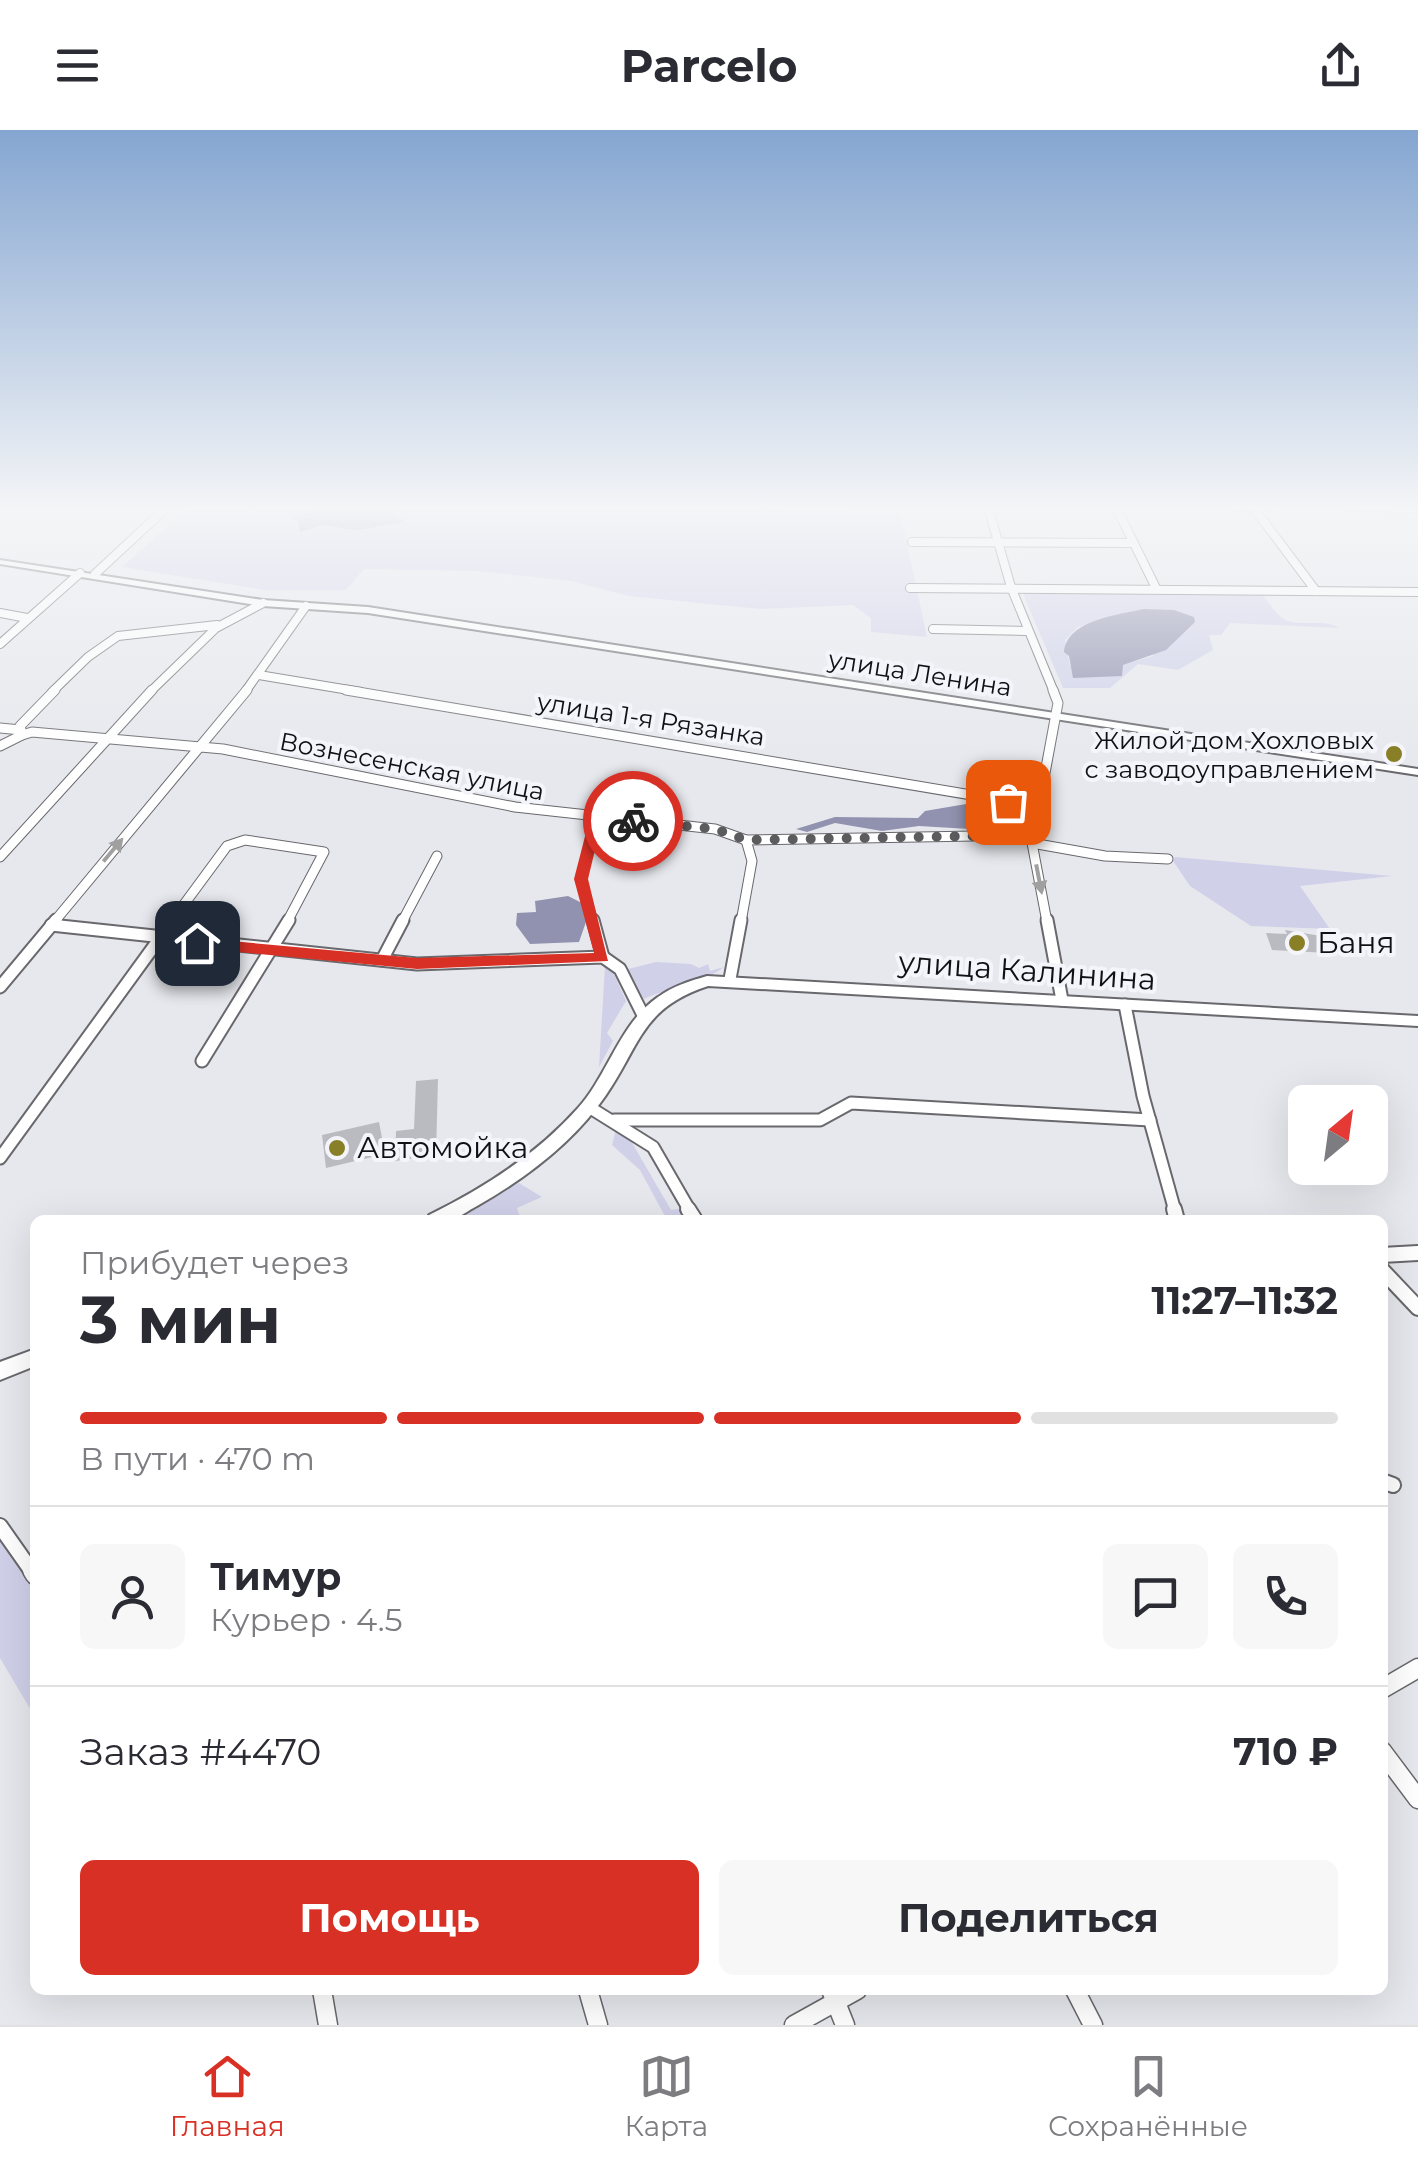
<!DOCTYPE html>
<html lang="ru">
<head>
<meta charset="utf-8">
<style>
  body { margin:0; font-family:Montserrat,sans-serif; background:#f7f7f7; color:#2b2b33; height:100vh; display:flex; flex-direction:column; font-size:38px; white-space:nowrap }
  * { box-sizing:border-box; margin:0 }
  p { font-size:32px; color:#7c7c81 }
  .icon { flex:none; width:55px; height:55px; fill:none; stroke:currentColor; stroke-width:2; stroke-linecap:round; stroke-linejoin:round }
  .map { position:relative; flex:1; overflow:hidden }
  .panel { position:absolute; left:30px; top:1085px; width:1358px; height:780px; display:flex; flex-direction:column; background:#fff; border-radius:15px; box-shadow:0 10px 40px #0002 }
  .panel>* { flex:none }
  .needle { width:65px; rotate:29deg }
  .fabs { position:absolute; left:1288px; top:955px; display:grid; gap:20px }
  .fabs a { display:grid; place-items:center; width:100px; height:100px; border-radius:15px; background:#fff; box-shadow:0 10px 40px #0002; font-size:50px }
  .pin { position:absolute; display:grid; place-items:center; width:85px; height:85px; color:#fff; margin:-42px; border-radius:20px; box-shadow:0 5px 15px #0006 }
  .courier { position:absolute; display:grid; place-items:center; width:100px; height:100px; margin:-50px; border:8px solid #d93025; border-radius:50%; background:#fff; color:#222; box-shadow:0 2px 12px #0007 }
  .headline em { font-style:normal; font-weight:700 }
  .headline div { display:flex; flex-direction:column-reverse }
  .headline { display:flex; align-items:center; justify-content:space-between; height:170px; padding:0 50px }
  h1 { font-size:65px; font-weight:700; line-height:75px }
  .bar { display:grid; grid-template-columns:repeat(4,1fr); gap:15px 10px; align-content:center; height:120px; padding:0 50px }
  .bar i { height:12px; border-radius:8px; background:#e1e1e2 }
  .bar .active { background:#d93025 }
  .bar p { grid-column:span 4 }
  .line { display:flex; align-items:center; gap:25px; padding:0 50px; border-top:2px solid #e1e1e2 }
  .line div { flex:1 }
  .round { display:grid; place-items:center; flex:none; width:105px; height:105px; border-radius:15px; background:#f7f7f7 }
  .primary-button { display:flex; gap:20px; margin-top:auto; padding:20px 50px }
  .primary-button a { flex:1; height:115px; border-radius:15px; background:#d93025; color:#fff; font-size:40px; font-weight:700; line-height:115px; text-align:center }
  .primary-button a+a { background:#f7f7f7; color:#2b2b33 }
  header { display:flex; justify-content:space-between; align-items:center; height:130px; padding:0 50px; background:#fff; font-size:45px; font-weight:700 }
  .tabs { display:flex; justify-content:space-around; align-items:center; height:140px; border-top:2px solid #e1e1e2; background:#fff; font-size:28px; color:#7c7c81 }
  .tabs a { display:grid; justify-items:center; gap:5px }
  .tabs .active { color:#d93025 }
  .map>svg:first-child { display:block }
</style>
</head>
<body>
<header><svg class="icon" aria-label="menu" viewBox="0 0 24 24"><path d="M4 6h16M4 12h16M4 18h16"/></svg>Parcelo<svg class="icon" aria-label="share" viewBox="0 0 24 24"><path d="M12 15V3M7 8l5-5 5 5M5 13v7h14v-7"/></svg></header>
<div class="map">
<svg width="1418" height="1895" viewBox="0 0 1418 1895">
  <rect width="100%" height="100%" fill="#e7e8ed"/>
  <!-- green -->
  <g fill="#d0d1e9" fill-rule="evenodd">
    <path d="M189,377L900,381L927,507L871,502V488L853,475L761,479L629,466L571,451L477,441L364,439L346,460H266L122,437Z"/>
    <path d="M1021,459L1260,461C1266,469 1274,482 1282,488C1299,499 1322,487 1339,498L1230,493L1221,505H1209L1213,520L1178,540L1138,534L1110,558H1063ZM1144,479L1156,480L1153,526L1122,535V545L1070,536L1065,510L1078,497Z"/>
    <path d="M1175,727L1392,746L1300,756L1330,799L1251,796L1190,756L1173,731Z"/>
    <path d="M656,832L691,834L699,838L708,834L710,841L724,837C707,851 667,858 644,869L624,840Z"/>
    <path d="M605,836L615,846L626,871L607,903L613,911L599,937Z"/>
    <path d="M616,999L631,1011L671,1080L678,1079L689,1090H667L640,1040L612,1015Z"/>
    <path d="M519,1053L542,1067L517,1078L521,1090H441Z"/>
    <path d="M0,1409L35,1460V1587L0,1528Z"/>
  </g>
  <!-- water -->
  <g fill="#9192af">
    <path d="M331,377H400L394,384L405,392L357,400L322,395L300,402L298,390L290,388Z"/>
    <path d="M1144,479L1174,480L1194,487L1195,492L1166,520L1123,535L1122,546L1073,548L1069,526L1064,522C1067,490 1117,485 1144,479Z"/>
    <path d="M972,673L1025,679L1023,695L1003,701L919,696L882,701L835,693L807,702L796,699L835,687L918,688L925,681Z"/>
    <path d="M568,766L582,773L587,789L579,812L530,814L516,795L517,783L536,782L535,771Z"/>
  </g>
  <!-- building -->
  <g fill="#babbc0">
    <path d="M1285,800L1321,806L1328,823L1272,820L1266,803L1287,804Z"/>
    <path d="M438,949L436,1025L395,1031L396,1001L414,999L416,951Z"/>
    <path d="M379,992L385,1024L326,1038L322,1005Z"/>
  </g>
  <g fill="none" stroke-linecap="round" stroke-linejoin="round">
    <defs>
      <g id="minor-far4">
        <path d="M988,377L1011,457L1054,562"/>
        <path d="M1116,377L1156,458"/>
        <path d="M1238,377H1273"/>
        <path d="M1253,377L1316,461"/>
        <path d="M1349,377L1418,378"/>
        <path d="M912,412L1131,413"/>
        <path d="M95,444L167,377"/>
        <path d="M910,458L1418,462"/>
        <path d="M0,483L27,488"/>
        <path d="M933,499L1027,501"/>
        <path d="M0,514L80,443"/>
        <path d="M259,545L361,562"/>
        <path d="M52,562L88,527L118,506L217,495"/>
        <path d="M150,562L216,498L263,473"/>
        <path d="M245,562L306,476"/>
      </g>
      <g id="minor-far3">
        <path d="M346,560L1037,676"/>
        <path d="M0,598L21,600"/>
        <path d="M22,605L32,602L223,619L515,677L715,699L746,710L1034,705"/>
        <path d="M0,616L22,605L20,596L55,560"/>
        <path d="M1032,713L1105,726L1168,729"/>
        <path d="M0,727L152,560"/>
        <path d="M54,792L247,560"/>
        <path d="M171,792L227,716L245,710L324,722L287,792"/>
        <path d="M402,792L437,726"/>
        <path d="M593,792L581,749L597,687"/>
        <path d="M741,792L752,731L746,710"/>
        <path d="M1047,792L1032,713L1058,573L1053,560"/>
      </g>
      <g id="minor-far2">
        <path d="M593,790L603,827"/>
        <path d="M1047,790L1062,870"/>
        <path d="M51,795L417,834L603,827L620,839L643,885"/>
        <path d="M382,830L403,790"/>
        <path d="M730,849L741,790"/>
        <path d="M0,857L56,790"/>
        <path d="M1125,875L1143,966L1175,1081"/>
        <path d="M202,931L289,790"/>
        <path d="M589,977L653,1017L690,1081"/>
        <path d="M614,990H820L851,973L1150,990"/>
        <path d="M0,1028L173,790"/>
      </g>
      <g id="minor-far1">
        <path d="M688,1079L695,1090"/>
        <path d="M1174,1079L1177,1090"/>
        <path d="M1382,1125L1418,1123"/>
        <path d="M1382,1140L1418,1178"/>
        <path d="M1382,1351L1393,1355"/>
        <path d="M0,1396L33,1443"/>
      </g>
      <g id="minor">
        <path d="M32,1440L35,1445"/>
        <path d="M1382,1559L1418,1538"/>
        <path d="M1382,1621L1418,1669"/>
        <path d="M322,1860L328,1895"/>
        <path d="M588,1860L598,1895"/>
        <path d="M831,1860L845,1895"/>
        <path d="M1075,1860L1093,1895"/>
        <path d="M794,1895L857,1860"/>
      </g>
      <path id="tertiary" d="M0,430L263,470L368,477L1418,639V645L368,483L263,476L0,434Z"/>
      <g id="secondary">
        <path d="M707,846L1418,886V896L708,856C641,878 641,914 606,965C574,1012 526,1048 477,1076C469,1080 459,1088 450,1090C443,1091 434,1090 427,1090L429,1085C484,1058 536,1025 578,978C608,945 620,893 658,867C673,856 690,851 707,846Z"/>
        <path d="M35,1219V1236L0,1250V1232Z"/>
      </g>
    </defs>
    <!-- minor-far4 casing -->
    <use href="#minor-far4" stroke="#68686d" stroke-width="10"/>
    <!-- minor-far3 casing -->
    <use href="#minor-far3" stroke="#68686d" stroke-width="11"/>
    <!-- minor-far2 casing -->
    <use href="#minor-far2" stroke="#68686d" stroke-width="15"/>
    <!-- minor-far1 casing -->
    <use href="#minor-far1" stroke="#68686d" stroke-width="18"/>
    <!-- minor casing -->
    <use href="#minor" stroke="#68686d" stroke-width="21"/>
    <!-- tertiary casing -->
    <use href="#tertiary" stroke="#68686d" stroke-width="4"/>
    <!-- secondary casing -->
    <use href="#secondary" stroke="#68686d" stroke-width="4"/>
    <!-- minor-far4 -->
    <use href="#minor-far4" stroke="#fff" stroke-width="8"/>
    <!-- minor-far3 -->
    <use href="#minor-far3" stroke="#fff" stroke-width="9"/>
    <!-- minor-far2 -->
    <use href="#minor-far2" stroke="#fff" stroke-width="11"/>
    <!-- minor-far1 -->
    <use href="#minor-far1" stroke="#fff" stroke-width="14"/>
    <!-- minor -->
    <use href="#minor" stroke="#fff" stroke-width="18"/>
    <!-- tertiary -->
    <use href="#tertiary" fill="#fff" fill-rule="evenodd"/>
    <!-- secondary -->
    <use href="#secondary" fill="#fff" fill-rule="evenodd"/>
  </g>
  <!-- one-way arrows -->
  <defs><path id="oneway-solid" d="M-6-.8H1V-3.2L6.5 0L1 3.2V.8H-6Z" transform="scale(2.5)"/></defs>
  <g fill="#a0a0a1">
    <use href="#oneway-solid" transform="translate(113 720) rotate(-50)"/>
    <use href="#oneway-solid" transform="translate(1039 749) rotate(79)"/>
  </g>
  <!-- sky -->
  <linearGradient id="sky" x2="0" y2="1"><stop stop-color="#85a6d1"/><stop offset="0.59" stop-color="#f4f5f7"/><stop offset="1" stop-color="#f4f5f7" stop-opacity="0"/></linearGradient>
  <rect width="1418" height="642" fill="url(#sky)"/>
  <!-- route -->
  <path fill="#d93025" d="M597,683L640,691L633,695L602,691L588,749L608,831L417,839L197,818L190,813L197,808L417,828L594,823L574,749L590,687Z"/>
  <g fill="none" stroke-linecap="round" stroke-linejoin="round">
    <!-- done -->
    <path stroke="#5c5c5f" stroke-width="10" stroke-dasharray="0 18" d="M633,691L715,699L746,710L1034,705L1037,676L1008,672"/>
  </g>
  <!-- markers -->
  <g fill="#887f26" stroke="#f4f5fb" stroke-width="4">
    <circle cx="1394" cy="624" r="10"/>
    <circle cx="1297" cy="813" r="10"/>
    <circle cx="337" cy="1018" r="10"/>
  </g>
  <g text-anchor="middle" stroke-width="8" stroke-linejoin="round" paint-order="stroke">
    <!-- far-street labels -->
    <g font-size="25" fill="#111113" stroke="#f4f5fb">
      <text transform="translate(920 543) rotate(9)" y="9">улица Ленина</text>
      <text transform="translate(651 589) rotate(9)" y="9">улица 1-я Рязанка</text>
      <text transform="translate(412 636) rotate(11)" y="9">Вознесенская улица</text>
    </g>
    <!-- far-poi labels -->
    <g font-size="25" fill="#111113" stroke="#f4f5fb" text-anchor="end">
      <text x="1374" y="619">Жилой дом Хохловых<tspan x="1374" dy="29">с заводоуправлением</tspan></text>
    </g>
    <!-- poi labels -->
    <g font-size="30" fill="#111113" stroke="#f4f5fb" text-anchor="start">
      <text x="1317" y="823">Баня</text>
      <text x="357" y="1028">Автомойка</text>
    </g>
    <!-- street labels -->
    <g font-size="30" fill="#111113" stroke="#f4f5fb">
      <text transform="translate(1027 841) rotate(4)" y="10">улица Калинина</text>
    </g>
  </g>
</svg>
<div class="fabs">
<a><svg class="needle" viewBox="-14 -14 28 28"><path d="M0-13l5 13h-10z" fill="#e53935"/><path d="M0 13l5-13h-10z" fill="#7c7c81"/></svg></a>
</div>
<div class="pin" style="left:1008px;top:672px;background:#ea580c"><svg class="icon" aria-label="bag" viewBox="0 0 24 24"><path d="M5 8h14l-1 12H6zM9 8a3 3 0 0 1 6 0"/></svg></div>
<div class="pin" style="left:197px;top:813px;background:#1f2937"><svg class="icon" aria-label="home" viewBox="0 0 24 24"><path d="M3 11l9-7 9 7M6 9v11h12V9"/></svg></div>
<div class="courier" style="left:633px;top:691px"><svg class="icon" aria-label="bike" viewBox="0 0 24 24"><circle cx="6" cy="16" r="4"/><circle cx="18" cy="16" r="4"/><path d="M6 16l4-8h5l3 8M10 8l3 8H6M13 5h3"/></svg></div>
<section class="panel">
<div class="headline"><div><h1>3 мин</h1><p>Прибудет через</p></div><em>11:27–11:32</em></div>
<div class="bar"><i class="active"></i><i class="active"></i><i class="active"></i><i></i><p>В пути · 470 m</p></div>
<div class="line" style="height:180px"><a class="round"><svg class="icon" aria-label="person" viewBox="0 0 24 24"><circle cx="12" cy="8" r="4"/><path d="M4 21q1-7 8-7t8 7"/></svg></a><div><b>Тимур</b><p>Курьер · 4.5</p></div><a class="round"><svg class="icon" aria-label="chat" viewBox="0 0 24 24"><path d="M4 5h16v11H9l-5 4z"/></svg></a><a class="round"><svg class="icon" aria-label="phone" viewBox="0 0 24 24"><path d="M5 4h4l2 5-3 2q2 4 5 5l2-3 5 2v4C11 20 4 13 5 4z"/></svg></a></div>
<div class="line" style="height:130px"><div>Заказ #4470</div><b>710 ₽</b></div>
<div class="primary-button"><a>Помощь</a><a>Поделиться</a></div>
</section>
</div>
<nav class="tabs">
<a class="active"><svg class="icon" aria-label="home" viewBox="0 0 24 24"><path d="M3 11l9-7 9 7M6 9v11h12V9"/></svg>Главная</a>
<a><svg class="icon" aria-label="map" viewBox="0 0 24 24"><path d="M3 6l6-2 6 2 6-2v14l-6 2-6-2-6 2zM9 4v14M15 6v14"/></svg>Карта</a>
<a><svg class="icon" aria-label="saved" viewBox="0 0 24 24"><path d="M7 4h10v16l-5-4-5 4z"/></svg>Сохранённые</a>
</nav>
</body>
</html>
